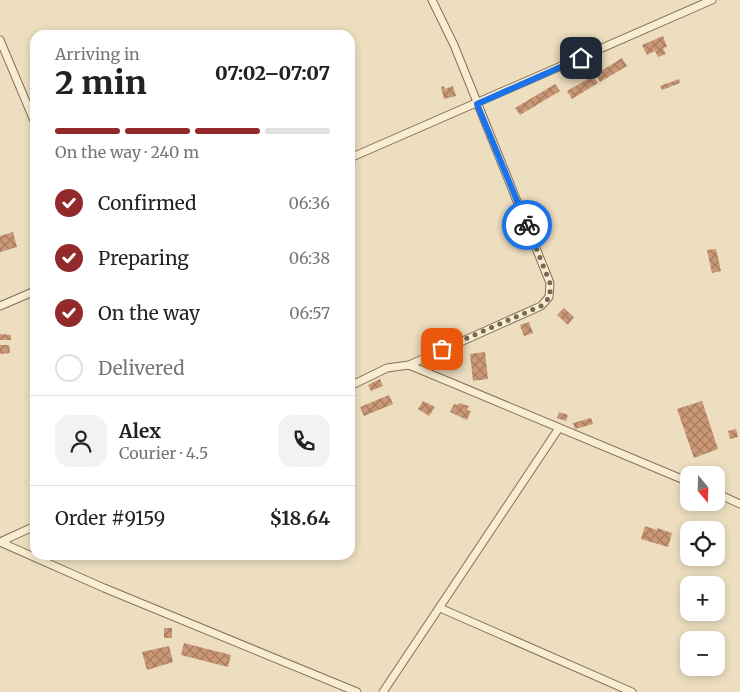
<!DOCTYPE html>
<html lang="en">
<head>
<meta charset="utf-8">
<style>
  body { margin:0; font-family:Merriweather,serif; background:#f2f2f2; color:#222; height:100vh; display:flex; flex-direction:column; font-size:19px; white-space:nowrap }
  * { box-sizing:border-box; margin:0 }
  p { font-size:16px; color:#767676 }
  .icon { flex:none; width:28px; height:28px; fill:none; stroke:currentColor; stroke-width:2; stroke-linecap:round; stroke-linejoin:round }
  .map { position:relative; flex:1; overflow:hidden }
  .panel { position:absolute; left:30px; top:30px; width:325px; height:530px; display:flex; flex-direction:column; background:#fff; border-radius:15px; box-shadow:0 2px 8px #0003 }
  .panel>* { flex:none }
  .needle { width:32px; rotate:161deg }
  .fabs { position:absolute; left:680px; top:466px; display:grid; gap:10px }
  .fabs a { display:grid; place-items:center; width:45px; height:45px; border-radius:10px; background:#fff; box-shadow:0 2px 8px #0003; font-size:25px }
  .pin { position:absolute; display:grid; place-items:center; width:42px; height:42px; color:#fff; margin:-21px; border-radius:10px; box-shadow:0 2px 8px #0006 }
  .courier { position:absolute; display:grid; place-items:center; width:50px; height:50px; margin:-25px; border:4px solid #1a73e8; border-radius:50%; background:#fff; color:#222; box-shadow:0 1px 6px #0007 }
  .overview em { font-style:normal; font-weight:800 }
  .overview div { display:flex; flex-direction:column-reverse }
  .overview { display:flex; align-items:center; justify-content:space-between; height:85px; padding:0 25px }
  h1 { font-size:32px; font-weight:800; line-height:38px }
  .bar { display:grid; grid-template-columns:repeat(4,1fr); gap:8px 5px; align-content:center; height:60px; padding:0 25px }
  .bar i { height:6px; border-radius:4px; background:#e0e0e0 }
  .bar .selected { background:#922a2c }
  .bar p { grid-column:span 4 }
  .line { display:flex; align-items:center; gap:12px; padding:0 25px; border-top:1px solid #e0e0e0 }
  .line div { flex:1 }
  .round { display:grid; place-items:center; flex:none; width:52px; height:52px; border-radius:15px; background:#f2f2f2 }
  ol { padding:0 25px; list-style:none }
  li { display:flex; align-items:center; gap:15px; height:55px }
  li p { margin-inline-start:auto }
  li .icon { padding:5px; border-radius:50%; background:#922a2c; color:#fff; stroke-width:4 }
  li:last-child { color:#767676 }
  li i { width:28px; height:28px; border:2px solid #e0e0e0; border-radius:50% }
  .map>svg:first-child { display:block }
</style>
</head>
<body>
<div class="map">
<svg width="740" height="692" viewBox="0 0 740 692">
  <defs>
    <pattern id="building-cross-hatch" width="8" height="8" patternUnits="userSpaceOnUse" patternTransform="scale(1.25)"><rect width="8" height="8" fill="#ca9876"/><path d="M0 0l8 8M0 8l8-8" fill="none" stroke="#a57c60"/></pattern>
  </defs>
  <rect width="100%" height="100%" fill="#ecdebf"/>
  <!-- building -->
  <g fill="url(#building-cross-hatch)">
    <path d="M663,36L667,47L663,48L666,54L658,57L655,51L647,55L642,45Z"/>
    <path d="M622,58L627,66L600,82L596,74Z"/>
    <path d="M593,76L598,83L572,99L567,91Z"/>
    <path d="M679,79L680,83L662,90L660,86Z"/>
    <path d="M555,84L560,91L520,115L515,108Z"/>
    <path d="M444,86L445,89L453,86L456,96L444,99L441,87Z"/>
    <path d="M13,232L17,247L0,252V236Z"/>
    <path d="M716,249L721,271L712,273L707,250Z"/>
    <path d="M564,308L574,317L568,325L557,315Z"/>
    <path d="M529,322L533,333L524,336L520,325Z"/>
    <path d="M0,334L11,335V340H0Z"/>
    <path d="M0,345H9L10,353L0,354Z"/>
    <path d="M485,352L488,379L473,381L470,354Z"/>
    <path d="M380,379L383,386L371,391L368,385Z"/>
    <path d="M389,395L393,404L364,416L360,407Z"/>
    <path d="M423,401L435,407L429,416L418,409Z"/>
    <path d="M702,401L718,449L694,458L677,409Z"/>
    <path d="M459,403L469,406L467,410L471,411L467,420L450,412L454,404L457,405Z"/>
    <path d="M559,412L568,415L566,421L557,418Z"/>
    <path d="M591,418L593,424L575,429L573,423Z"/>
    <path d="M736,429L738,437L730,439L728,431Z"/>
    <path d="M645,526L657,530V528L672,533L668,547L641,539Z"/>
    <rect x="164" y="628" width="8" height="10"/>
    <path d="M184,643L231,655L228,667L181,655Z"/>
    <path d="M169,646L173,662L147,670L142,652Z"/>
  </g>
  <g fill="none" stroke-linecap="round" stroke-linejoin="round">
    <defs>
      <g id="street">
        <path d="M0,40L35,123"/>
        <path d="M350,158L712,0"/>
        <path d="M0,306L35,291"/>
        <path d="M409,365L541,306L549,297L550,283L454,45L432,0"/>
        <path d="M350,386L387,368L409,365L689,482"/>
        <path d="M716,493L740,504"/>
        <path d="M0,542L104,588L357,692"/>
        <path d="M0,542L35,526"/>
        <path d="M440,608L632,692"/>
        <path d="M383,692L559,428"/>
      </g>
    </defs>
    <!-- street casing -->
    <use href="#street" stroke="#856f58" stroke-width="9"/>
    <!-- street -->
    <use href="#street" stroke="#f8ecd2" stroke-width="7"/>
  </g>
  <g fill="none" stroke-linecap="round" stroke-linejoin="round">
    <!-- done -->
    <path stroke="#746855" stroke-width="5" stroke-dasharray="0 9" d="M442,349L541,306L550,297V283L527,225"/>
    <!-- route -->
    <path stroke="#1a73e8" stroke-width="6" d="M527,225L477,104L581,58"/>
  </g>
</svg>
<div class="fabs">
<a><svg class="needle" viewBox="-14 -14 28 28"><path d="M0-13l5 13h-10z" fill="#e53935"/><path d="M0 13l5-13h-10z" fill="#767676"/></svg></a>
<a><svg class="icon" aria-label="locate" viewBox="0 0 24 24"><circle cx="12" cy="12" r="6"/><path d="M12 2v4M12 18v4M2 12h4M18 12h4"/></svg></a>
<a>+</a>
<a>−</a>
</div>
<div class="pin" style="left:442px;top:349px;background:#ea580c"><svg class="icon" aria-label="bag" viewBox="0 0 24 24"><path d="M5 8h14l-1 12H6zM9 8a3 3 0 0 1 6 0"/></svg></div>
<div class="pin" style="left:581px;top:58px;background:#1f2937"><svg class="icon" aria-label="home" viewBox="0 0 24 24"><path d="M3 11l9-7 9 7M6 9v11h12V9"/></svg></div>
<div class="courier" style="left:527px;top:225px"><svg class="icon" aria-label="bike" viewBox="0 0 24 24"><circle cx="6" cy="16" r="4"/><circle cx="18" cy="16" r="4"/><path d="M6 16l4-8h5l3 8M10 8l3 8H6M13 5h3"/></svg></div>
<section class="panel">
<div class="overview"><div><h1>2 min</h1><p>Arriving in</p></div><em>07:02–07:07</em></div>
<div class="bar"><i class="selected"></i><i class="selected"></i><i class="selected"></i><i></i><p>On the way · 240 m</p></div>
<ol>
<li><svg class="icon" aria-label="check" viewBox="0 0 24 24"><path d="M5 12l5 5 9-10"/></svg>Confirmed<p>06:36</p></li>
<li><svg class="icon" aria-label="check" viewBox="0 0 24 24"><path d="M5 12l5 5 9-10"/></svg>Preparing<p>06:38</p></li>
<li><svg class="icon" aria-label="check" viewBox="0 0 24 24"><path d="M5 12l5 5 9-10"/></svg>On the way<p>06:57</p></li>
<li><i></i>Delivered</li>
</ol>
<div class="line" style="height:90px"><a class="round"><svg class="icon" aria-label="person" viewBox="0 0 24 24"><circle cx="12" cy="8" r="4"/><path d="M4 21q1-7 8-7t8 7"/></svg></a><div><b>Alex</b><p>Courier · 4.5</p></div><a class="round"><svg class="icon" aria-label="phone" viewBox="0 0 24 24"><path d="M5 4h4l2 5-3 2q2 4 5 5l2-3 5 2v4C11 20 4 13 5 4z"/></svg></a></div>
<div class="line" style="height:65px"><div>Order #9159</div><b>$18.64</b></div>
</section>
</div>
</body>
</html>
